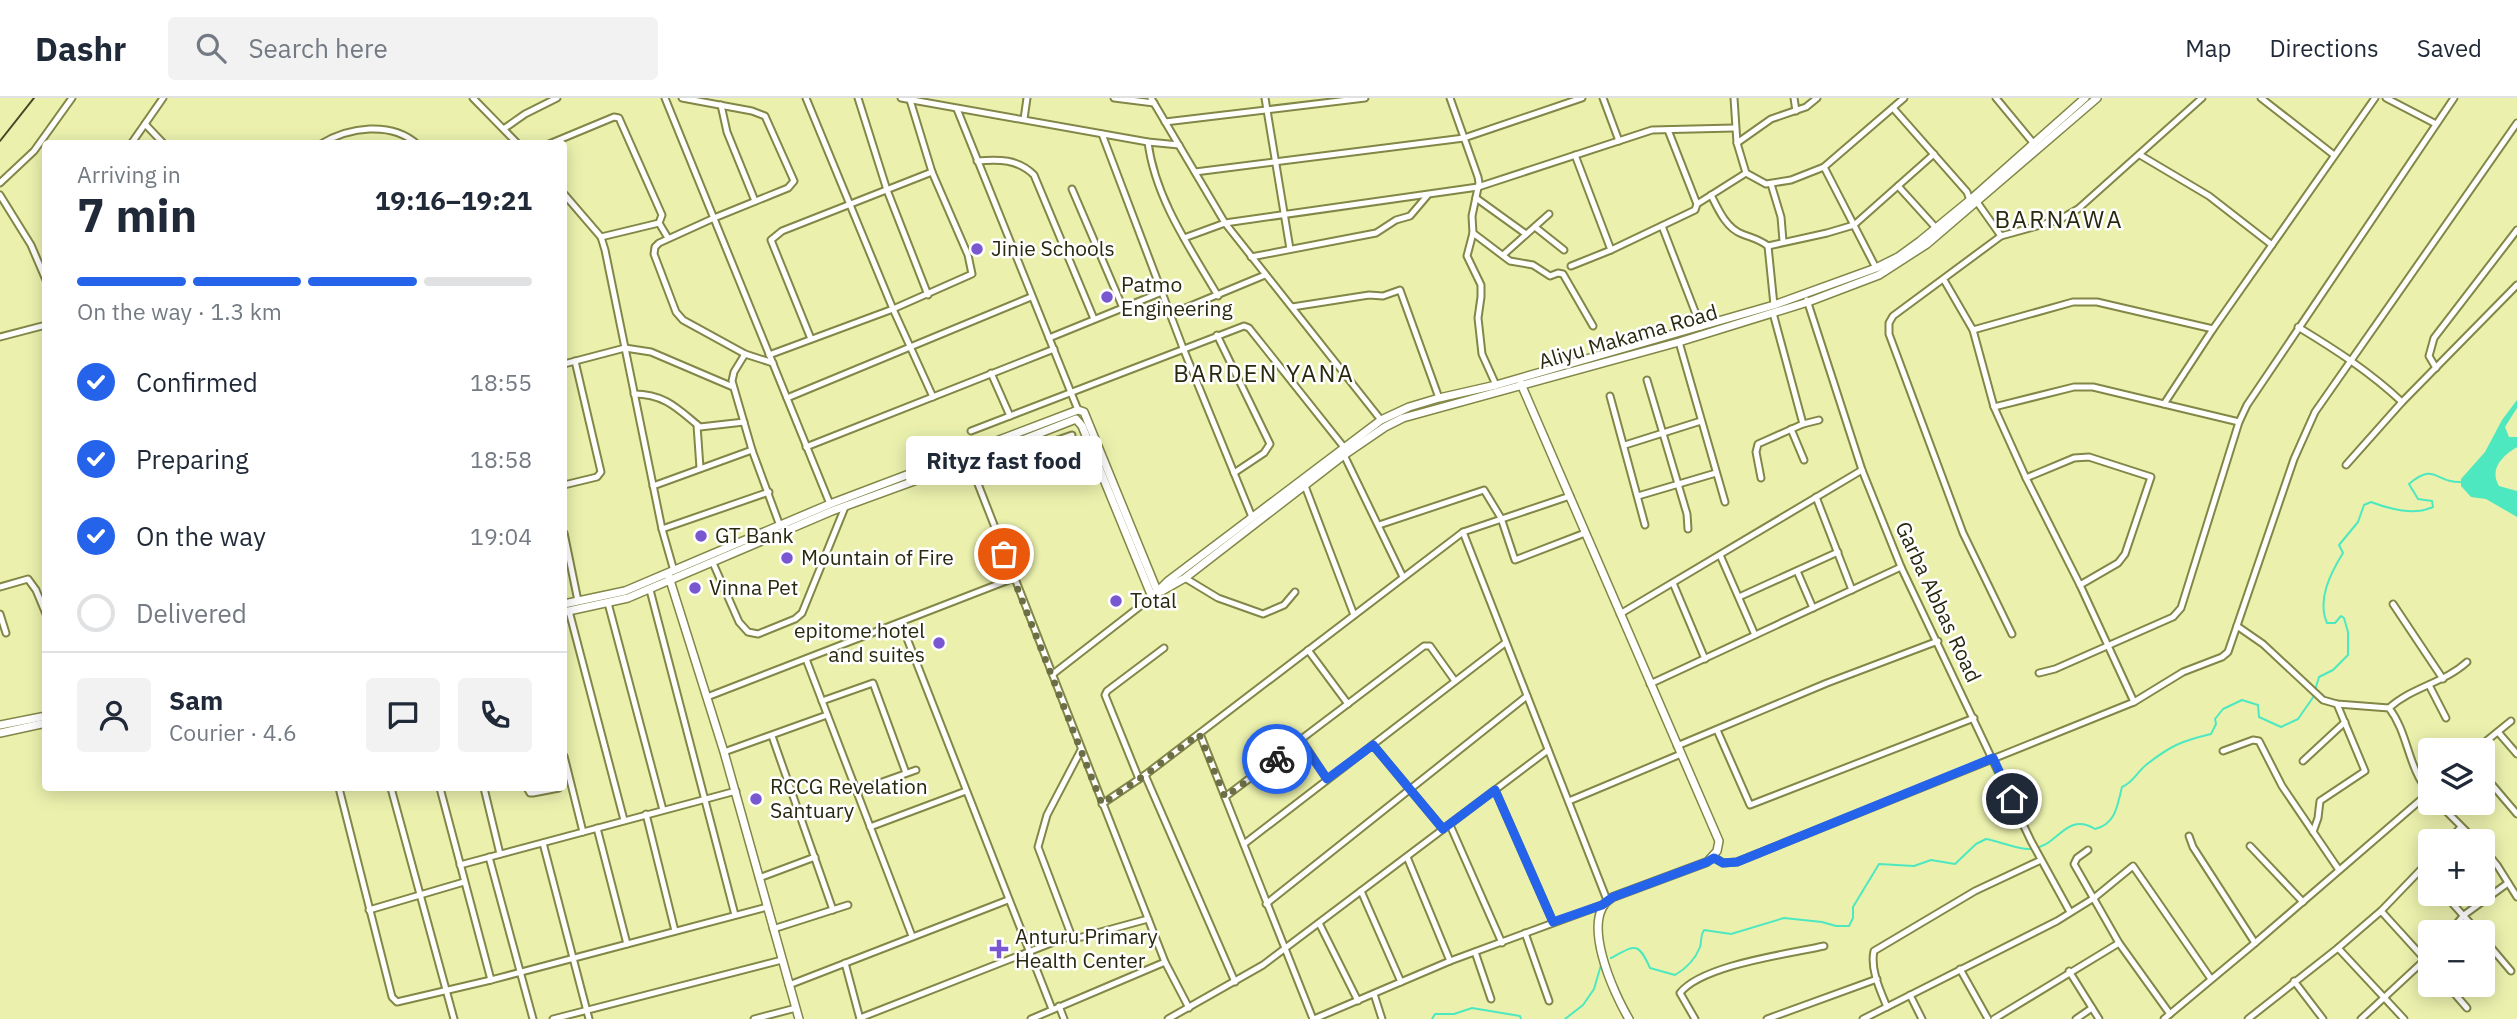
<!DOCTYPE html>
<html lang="en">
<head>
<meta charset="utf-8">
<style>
  body { margin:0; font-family:"IBM Plex Sans",sans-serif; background:#f2f2f3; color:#1f2937; height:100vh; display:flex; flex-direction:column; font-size:26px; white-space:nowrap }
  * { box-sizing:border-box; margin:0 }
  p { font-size:23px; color:#747a83 }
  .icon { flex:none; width:38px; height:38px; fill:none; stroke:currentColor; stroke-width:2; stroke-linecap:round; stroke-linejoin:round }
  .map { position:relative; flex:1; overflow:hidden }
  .sheet { position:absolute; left:42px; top:42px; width:525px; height:651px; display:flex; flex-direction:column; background:#fff; border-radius:7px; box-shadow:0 4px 18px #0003 }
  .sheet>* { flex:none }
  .controls { position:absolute; left:2418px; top:640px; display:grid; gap:14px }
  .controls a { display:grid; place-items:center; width:77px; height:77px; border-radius:7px; background:#fff; box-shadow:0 4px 18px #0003; font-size:35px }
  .pin { position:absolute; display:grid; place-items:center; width:60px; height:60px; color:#fff; margin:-30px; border:4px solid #fff; border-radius:50%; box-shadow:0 2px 7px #0007 }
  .courier { position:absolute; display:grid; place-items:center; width:70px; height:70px; margin:-35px; border:5px solid #2563eb; border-radius:50%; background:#fff; color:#222; box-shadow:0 2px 9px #0007 }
  .bubble { position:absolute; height:49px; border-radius:7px; background:#fff; box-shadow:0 4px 18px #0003; font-size:23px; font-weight:700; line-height:49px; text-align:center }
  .overview em { font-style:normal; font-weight:700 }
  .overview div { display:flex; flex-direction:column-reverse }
  .overview { display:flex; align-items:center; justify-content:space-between; height:119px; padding:0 35px }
  h1 { font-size:46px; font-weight:700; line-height:52px }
  .bar { display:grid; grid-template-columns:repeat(4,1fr); gap:10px 7px; align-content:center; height:84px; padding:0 35px }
  .bar i { height:9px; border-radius:5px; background:#e0e1e3 }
  .bar .current { background:#2563eb }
  .bar p { grid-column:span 4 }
  .line { display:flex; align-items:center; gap:18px; padding:0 35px; border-top:2px solid #e0e1e3 }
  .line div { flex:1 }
  .round { display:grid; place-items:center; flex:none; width:74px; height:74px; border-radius:7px; background:#f2f2f3 }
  ol { padding:0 35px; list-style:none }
  li { display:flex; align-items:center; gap:21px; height:77px }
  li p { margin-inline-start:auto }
  li .icon { padding:7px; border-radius:50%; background:#2563eb; color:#fff; stroke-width:4 }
  li:last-child { color:#747a83 }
  li i { width:38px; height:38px; border:4px solid #e0e1e3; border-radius:50% }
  header { display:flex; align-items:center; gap:42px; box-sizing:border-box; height:98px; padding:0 35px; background:#fff; border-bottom:2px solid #e0e1e3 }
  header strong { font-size:33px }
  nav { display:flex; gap:38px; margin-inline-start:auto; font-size:24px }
  .search { width:490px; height:63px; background:#f2f2f3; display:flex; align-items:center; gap:18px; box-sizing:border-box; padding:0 24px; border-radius:7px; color:#747a83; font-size:26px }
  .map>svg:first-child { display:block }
</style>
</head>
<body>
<header>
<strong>Dashr</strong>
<div class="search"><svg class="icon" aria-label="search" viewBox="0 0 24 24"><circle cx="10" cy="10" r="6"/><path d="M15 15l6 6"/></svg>Search here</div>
<nav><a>Map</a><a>Directions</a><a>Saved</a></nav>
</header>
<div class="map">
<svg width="2517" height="921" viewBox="0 0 2517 921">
  <rect width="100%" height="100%" fill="#ebf1ad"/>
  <!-- water -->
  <path fill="#4de8c0" d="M2517,302V310L2505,329L2509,339H2517V349C2502,358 2489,371 2499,388L2517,393V419L2486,401L2471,399L2461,388V381L2485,354L2502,322Z"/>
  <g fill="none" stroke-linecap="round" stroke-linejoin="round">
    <!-- stream -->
    <g stroke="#4de8c0" stroke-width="2">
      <path d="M2315,592L2319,579L2333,572L2348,557V534L2344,520L2341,518L2335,525H2327C2317,502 2330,476 2343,455L2339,447L2358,424L2364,407L2371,404C2390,411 2414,418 2433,409L2432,403L2418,401L2409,386C2436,363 2435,386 2463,384"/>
      <path d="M1611,860C1635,847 1638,843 1650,870L1675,877C1687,870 1695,862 1700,849C1702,842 1700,838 1704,832L1731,836L1784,820L1822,824L1836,828H1849L1853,820V809L1879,766L1914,768L1931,762L1955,766L1976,746L1986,741C1998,743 2020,752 2030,751C2058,750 2065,713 2095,731C2116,726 2117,708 2122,689C2133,685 2137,674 2146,667C2170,648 2181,643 2211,636L2216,626L2215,621L2223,611L2242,602L2258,607L2259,619L2281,629L2298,621L2314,598"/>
      <path d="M1432,921L1435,916H1454L1472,910L1520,918L1521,921"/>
      <path d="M1565,921L1583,907L1594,891L1601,867"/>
    </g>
    <defs>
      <g id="street">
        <path d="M473,0L518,46"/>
        <path d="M665,0L830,406"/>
        <path d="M682,0L752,13L765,18L794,83L788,90L714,120L659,145L655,149L654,156L676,214L683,222L745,256L773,265"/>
        <path d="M806,0L893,211L933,299"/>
        <path d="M858,0L887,92L928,197"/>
        <path d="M901,0L1148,44L1179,47"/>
        <path d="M1114,0L1154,5"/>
        <path d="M1151,0L1225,125L1381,322"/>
        <path d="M1265,0L1290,151"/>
        <path d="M1450,0L1478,79L1479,85L1472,118L1473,135L1467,158L1481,187V199L1478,220L1482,256L1496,287"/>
        <path d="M1603,0L1619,43"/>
        <path d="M1734,0L1737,45L1746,75L1766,86L1791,82L1824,69L1904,0"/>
        <path d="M1794,0L1796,13"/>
        <path d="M1996,0L2034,46"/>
        <path d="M2261,0L2334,57"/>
        <path d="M2386,0L2436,26"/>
        <path d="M721,7L727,34L755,103"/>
        <path d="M1893,10L1967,94L1970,102"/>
        <path d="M957,11L1078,312"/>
        <path d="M1024,21L1027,0"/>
        <path d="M1165,24L1365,0"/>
        <path d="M145,26L164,46"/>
        <path d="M505,30L525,16L557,0"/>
        <path d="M1102,36L1183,250L1252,419"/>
        <path d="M1148,44C1155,100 1190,150 1218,198"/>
        <path d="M1737,45L1771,21L1806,9L1817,0"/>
        <path d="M131,46L163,0"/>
        <path d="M321,46C349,29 391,23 417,46"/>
        <path d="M549,46L614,19L619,20L662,117L659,125L668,140"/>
        <path d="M1575,57L1611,152"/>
        <path d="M2140,57L2209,98L2272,147"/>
        <path d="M977,63C999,61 1018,61 1034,77L1094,221"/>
        <path d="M1824,69L1876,170"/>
        <path d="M1195,74L1464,40L1582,0"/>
        <path d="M0,85L34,53L72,0"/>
        <path d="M1771,86L1781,119L1783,143"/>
        <path d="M1898,88L1936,130"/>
        <path d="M1072,91L1123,210"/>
        <path d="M564,96L601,139L605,152L662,431L674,473"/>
        <path d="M0,97L31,147L46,182"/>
        <path d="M1711,97C1718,111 1726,130 1742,136C1752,140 1759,141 1768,148"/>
        <path d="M1476,100L1526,136"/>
        <path d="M1977,104L2001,138"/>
        <path d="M1697,106L1746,75"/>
        <path d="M1662,128L1701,229"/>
        <path d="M1535,129L1564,152"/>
        <path d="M1473,135L1510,163L1533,167L1550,178L1558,175L1563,176L1593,228"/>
        <path d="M601,139L659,125"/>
        <path d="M1184,140L1225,125L1478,89L1652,32L1734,30"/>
        <path d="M1768,148L1827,135L1854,127L1934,56"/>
        <path d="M1768,148L1774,207"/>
        <path d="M1503,157L1549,116"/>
        <path d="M1251,159L1376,135L1396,122L1410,118L1427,98"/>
        <path d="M1571,168L1611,152L1695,112L1697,106L1668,32"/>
        <path d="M1944,182L1973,232L1994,309L2026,380L2080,487L2134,604"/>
        <path d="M1807,202L1862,372L1901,469L2031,743L2070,814"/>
        <path d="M1292,209L1369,197L1383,198L1400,192L1439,300"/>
        <path d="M1773,215L1803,326"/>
        <path d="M1171,216L1265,177"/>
        <path d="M2298,229C2336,252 2370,274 2402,304"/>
        <path d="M1973,232L2073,204H2097L2213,231"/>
        <path d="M1217,237L1270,346L1264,355L1234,375"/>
        <path d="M0,239L46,227"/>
        <path d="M1049,240L1162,194"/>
        <path d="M811,241L771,142L782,133L932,74"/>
        <path d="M1679,244L1725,404"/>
        <path d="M745,256L734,274L732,283L752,352L780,428"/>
        <path d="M769,257L893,211L972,176L968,157L932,74L910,2"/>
        <path d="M564,266L625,250L651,254L733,289"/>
        <path d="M2436,270L2429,258L2434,240L2517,132"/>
        <path d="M991,275L1010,318"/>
        <path d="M1647,282L1687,416L1688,431"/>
        <path d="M634,296C665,296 678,311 700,329L744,324"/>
        <path d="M1610,298L1645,427"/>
        <path d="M787,300L1031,199"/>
        <path d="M2164,306L2213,231L2375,0"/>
        <path d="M1994,309L2074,289H2093L2239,324"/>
        <path d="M697,327L700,370"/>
        <path d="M1791,331L1804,362"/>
        <path d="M971,333L1244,228L1249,230L1343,348"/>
        <path d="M1625,347L1701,323"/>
        <path d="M806,349L1054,251"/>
        <path d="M1344,357L1403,479"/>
        <path d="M969,363L1165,864L1189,910"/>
        <path d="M2346,367L2402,304L2517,187"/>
        <path d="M973,371L1072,337"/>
        <path d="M1761,380L1756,354L1758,346L1803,326L1819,322"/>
        <path d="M2026,380L2074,360L2089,359L2151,379L2125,456L2118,465L2080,487"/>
        <path d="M564,387L597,379L601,374L575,263"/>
        <path d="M653,388L752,352"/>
        <path d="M1305,388L1354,517"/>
        <path d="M1638,398L1716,375"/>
        <path d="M1816,399L1852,492"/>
        <path d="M1379,427L1484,392L1501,420L1515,462L1585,435"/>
        <path d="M662,431L769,394"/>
        <path d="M1463,434L1607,802"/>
        <path d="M564,435L578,503"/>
        <path d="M1720,457L1755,537"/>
        <path d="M713,465L739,524L748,534L758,536L795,521L802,515L845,409"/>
        <path d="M1797,473L1813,510"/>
        <path d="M1185,480L1218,500L1263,516L1284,507L1295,494"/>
        <path d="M1673,485L1705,561"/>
        <path d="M0,489L28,481L36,492L46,516"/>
        <path d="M650,492L735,817"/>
        <path d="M1739,499L1838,454"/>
        <path d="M608,505L663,712"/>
        <path d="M2393,506L2443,581"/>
        <path d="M569,513L624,722"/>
        <path d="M0,516L6,535"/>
        <path d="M1620,516L1862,372"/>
        <path d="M901,525L1052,911"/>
        <path d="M2237,528L2263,546L2323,602L2337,606L2389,610C2409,636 2407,669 2430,696"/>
        <path d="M2012,536L1963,435L1889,236V225L1893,218L2001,138L2059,122L2078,111L2202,0"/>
        <path d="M1308,552L1348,606"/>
        <path d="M806,561L912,838"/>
        <path d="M2039,575L2055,571L2173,519L2181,510L2239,324L2247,307L2454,0"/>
        <path d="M1053,576L1152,499"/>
        <path d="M1650,586L1901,469"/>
        <path d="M2429,587L2446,620"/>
        <path d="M707,599L1014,480"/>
        <path d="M822,603L873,585L906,675"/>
        <path d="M2389,610C2412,589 2444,585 2467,564"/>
        <path d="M1717,632L1750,707L1974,620"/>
        <path d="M2498,634L2517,656"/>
        <path d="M1200,636L1313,921"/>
        <path d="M772,638L833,812"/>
        <path d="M1302,643L1327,681"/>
        <path d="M1373,647L1443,731"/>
        <path d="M1677,648L1827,585L1938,543"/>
        <path d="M2223,653L2253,642L2259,643L2282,688L2339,772"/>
        <path d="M2474,653L2511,623"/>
        <path d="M724,654L827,617"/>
        <path d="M564,658L583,734"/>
        <path d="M2303,663L2345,624"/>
        <path d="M2483,676L2517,716"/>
        <path d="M1145,677L1235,884"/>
        <path d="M1139,681L1105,597L1107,593L1164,550"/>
        <path d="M339,690L392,899L397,904L491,882L767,809"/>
        <path d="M391,690L454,921"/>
        <path d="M440,690L491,882"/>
        <path d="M484,690L500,756"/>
        <path d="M527,690L530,695H533L559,690"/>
        <path d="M1495,692L1553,824"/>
        <path d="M857,693L916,672"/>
        <path d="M1225,699L1424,548H1430L1455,583"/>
        <path d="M1569,703L1681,656"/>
        <path d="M2438,705L2477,744"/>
        <path d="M1102,706L1145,677L1463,434L1570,398"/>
        <path d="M646,716L675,833"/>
        <path d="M1450,727L1502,845"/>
        <path d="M870,729L966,693"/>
        <path d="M597,730L627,846"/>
        <path d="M2313,734L2318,720L2320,703L2365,673L2337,606"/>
        <path d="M2189,738L2193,749L2255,845"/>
        <path d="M2447,744L2461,729"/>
        <path d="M543,745L589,921"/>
        <path d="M1244,746L1505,545"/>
        <path d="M2250,748L2303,804"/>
        <path d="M2483,750L2497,767L2517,799"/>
        <path d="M2088,752L2077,760L2074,766L2119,845L2170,916"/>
        <path d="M489,759L533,921"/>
        <path d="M1407,759L1450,863"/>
        <path d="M1714,759L1723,765L1737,764L2134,604L2183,574L2222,559L2228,554L2294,361L2315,314L2517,25"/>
        <path d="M460,767L736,693"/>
        <path d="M2421,772L2431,782"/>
        <path d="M759,780L815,759"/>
        <path d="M1361,793L1401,884"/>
        <path d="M2444,796L2479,835"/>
        <path d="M1266,806L1527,598"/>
        <path d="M369,812L464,784"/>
        <path d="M2381,813L2431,868"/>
        <path d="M1319,825L1358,903"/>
        <path d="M773,831L848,807"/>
        <path d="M1525,835L1549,903"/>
        <path d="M2449,835L2464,817L2508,785"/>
        <path d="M1072,839L1038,749L1047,717L1081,652"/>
        <path d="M2483,840L2511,873"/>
        <path d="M2338,850L2404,921"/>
        <path d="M1475,854L1491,901"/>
        <path d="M845,865L860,921"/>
        <path d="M1960,871L1988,921"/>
        <path d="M2069,873L2099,921"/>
        <path d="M2294,883L2323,921"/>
        <path d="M789,887L1008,802"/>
        <path d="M2447,887L2467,910"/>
        <path d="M1374,896L1382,921"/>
        <path d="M1910,897L1922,921"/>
        <path d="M1059,908L1064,921"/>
        <path d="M1887,909C1880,892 1870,871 1874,853L1975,793L2041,762"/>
        <path d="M860,920L1064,840L1082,839L1148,821"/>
        <path d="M553,921L782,862"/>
        <path d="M754,921L796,910"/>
        <path d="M1031,921L1165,864"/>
        <path d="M1168,921L1263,867L1548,652"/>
        <path d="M1314,921L1450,863L1602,807"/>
        <path d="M1695,921L1680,895C1702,867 1788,856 1824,848"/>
        <path d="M1767,921L1877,881"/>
        <path d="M1863,921L2057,823L2094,800L2133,768L2211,881"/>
        <path d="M1994,921L2119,845"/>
        <path d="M2076,921L2092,910"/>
        <path d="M2164,921L2255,845L2431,693"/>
        <path d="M2248,921L2338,850L2381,813L2431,761"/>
        <path d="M2361,921L2431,856"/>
      </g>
      <g id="secondary">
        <path d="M1521,286L1719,743L1717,753L1707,764L1613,799C1578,818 1614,896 1629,921"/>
        <path d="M669,479L724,654L799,921"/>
        <path d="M1162,493L1185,480L1344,357L1385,329L1403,320L1679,244L1808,204L1879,177L1927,146L2097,0"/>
        <path d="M564,506L625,493L830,406L1078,312L1084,314L1158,495"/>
        <path d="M564,514L628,500L832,413L969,363L1076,321L1082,328L1152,499L1168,483L1381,322L1409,309L1439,300L1496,287L1774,207L1876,170L1898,159L1920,143L1970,102L2085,0"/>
        <path d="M0,627L46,618"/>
        <path d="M0,635L46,625"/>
      </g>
    </defs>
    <!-- street casing -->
    <use href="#street" stroke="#828646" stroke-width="9"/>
    <!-- secondary casing -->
    <use href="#secondary" stroke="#828646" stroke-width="10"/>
    <!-- street -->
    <use href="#street" stroke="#fff" stroke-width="5"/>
    <!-- secondary -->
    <use href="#secondary" stroke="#fff" stroke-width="7"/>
    <!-- rail -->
    <path stroke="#434524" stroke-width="2" d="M0,43L34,0"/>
  </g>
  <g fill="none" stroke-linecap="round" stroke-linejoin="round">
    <!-- done -->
    <path stroke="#6c6f46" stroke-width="7" stroke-dasharray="0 12.6" d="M1004,456L1102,706L1145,677L1199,636L1225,699L1277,661"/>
    <!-- route -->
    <path stroke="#2563eb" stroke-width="9" d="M1277,661L1301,643L1327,681L1373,647L1443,731L1495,692L1553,824L1602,807L1613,799L1707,764L1714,760L1723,765L1737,764L1993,660L2012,701"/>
  </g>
  <!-- markers -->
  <g fill="#7857d1" stroke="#fff" stroke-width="2.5">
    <circle cx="977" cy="151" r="7"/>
    <circle cx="1107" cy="199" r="7"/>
    <circle cx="701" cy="438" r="7"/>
    <circle cx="787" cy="460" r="7"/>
    <circle cx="695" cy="490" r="7"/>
    <circle cx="1116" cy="503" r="7"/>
    <circle cx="939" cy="545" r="7"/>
    <circle cx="756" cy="701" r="7"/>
    <path d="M995.5 840.5h7v7h7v7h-7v7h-7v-7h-7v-7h7z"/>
  </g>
  <g text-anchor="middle" stroke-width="5" stroke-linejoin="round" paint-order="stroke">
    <!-- poi labels -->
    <g font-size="21" fill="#28290e" stroke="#fff" text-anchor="start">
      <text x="991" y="158">Jinie Schools</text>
      <text x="1121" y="194">Patmo<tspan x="1121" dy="24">Engineering</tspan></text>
      <text x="715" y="445">GT Bank</text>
      <text x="801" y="467">Mountain of Fire</text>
      <text x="709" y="497">Vinna Pet</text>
      <text x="1130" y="510">Total</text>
      <text x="925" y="540" text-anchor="end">epitome hotel<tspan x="925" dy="24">and suites</tspan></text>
      <text x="770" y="696">RCCG Revelation<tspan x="770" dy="24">Santuary</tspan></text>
      <text x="1015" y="846">Anturu Primary<tspan x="1015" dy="24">Health Center</tspan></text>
    </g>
    <!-- street labels -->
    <g font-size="21" fill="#28290e" stroke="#fff">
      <text transform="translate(1628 239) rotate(-16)" y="7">Aliyu Makama Road</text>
      <text transform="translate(1938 504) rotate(65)" y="7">Garba Abbas Road</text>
    </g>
    <!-- quarter labels -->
    <g font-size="24" letter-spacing="2" fill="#28290e" stroke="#fff">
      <text x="2059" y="130">BARNAWA</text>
      <text x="1264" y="284">BARDEN YANA</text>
    </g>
  </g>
</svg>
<div class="controls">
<a><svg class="icon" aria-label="layers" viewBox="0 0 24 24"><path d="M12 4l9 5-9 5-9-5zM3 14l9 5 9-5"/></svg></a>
<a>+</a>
<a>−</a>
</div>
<div class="pin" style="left:1004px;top:456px;background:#ea580c"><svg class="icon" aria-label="bag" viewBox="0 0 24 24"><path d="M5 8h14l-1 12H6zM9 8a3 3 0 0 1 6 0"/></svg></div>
<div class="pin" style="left:2012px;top:701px;background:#1f2937"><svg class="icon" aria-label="home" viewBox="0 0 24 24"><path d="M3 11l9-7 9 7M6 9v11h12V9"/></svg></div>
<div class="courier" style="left:1277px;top:661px"><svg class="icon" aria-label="bike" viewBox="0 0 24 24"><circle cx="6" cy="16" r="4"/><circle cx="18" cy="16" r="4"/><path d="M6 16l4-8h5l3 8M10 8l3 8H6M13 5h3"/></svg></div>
<div class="bubble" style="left:906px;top:338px;width:196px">Rityz fast food</div>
<section class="sheet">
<div class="overview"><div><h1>7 min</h1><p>Arriving in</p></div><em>19:16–19:21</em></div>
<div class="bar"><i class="current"></i><i class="current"></i><i class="current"></i><i></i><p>On the way · 1.3 km</p></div>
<ol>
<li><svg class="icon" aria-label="check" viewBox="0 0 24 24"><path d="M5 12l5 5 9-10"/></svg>Confirmed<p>18:55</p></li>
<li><svg class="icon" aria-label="check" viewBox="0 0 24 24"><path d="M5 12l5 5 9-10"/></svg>Preparing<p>18:58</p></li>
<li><svg class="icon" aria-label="check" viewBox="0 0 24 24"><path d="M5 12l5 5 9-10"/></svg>On the way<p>19:04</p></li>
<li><i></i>Delivered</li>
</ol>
<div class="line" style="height:126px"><a class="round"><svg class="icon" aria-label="person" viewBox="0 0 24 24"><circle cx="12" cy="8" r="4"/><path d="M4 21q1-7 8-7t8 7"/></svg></a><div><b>Sam</b><p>Courier · 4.6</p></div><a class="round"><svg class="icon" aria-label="chat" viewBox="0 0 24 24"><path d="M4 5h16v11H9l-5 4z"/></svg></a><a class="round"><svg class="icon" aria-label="phone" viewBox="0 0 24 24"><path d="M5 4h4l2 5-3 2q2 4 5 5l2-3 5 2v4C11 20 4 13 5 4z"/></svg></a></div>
</section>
</div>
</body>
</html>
